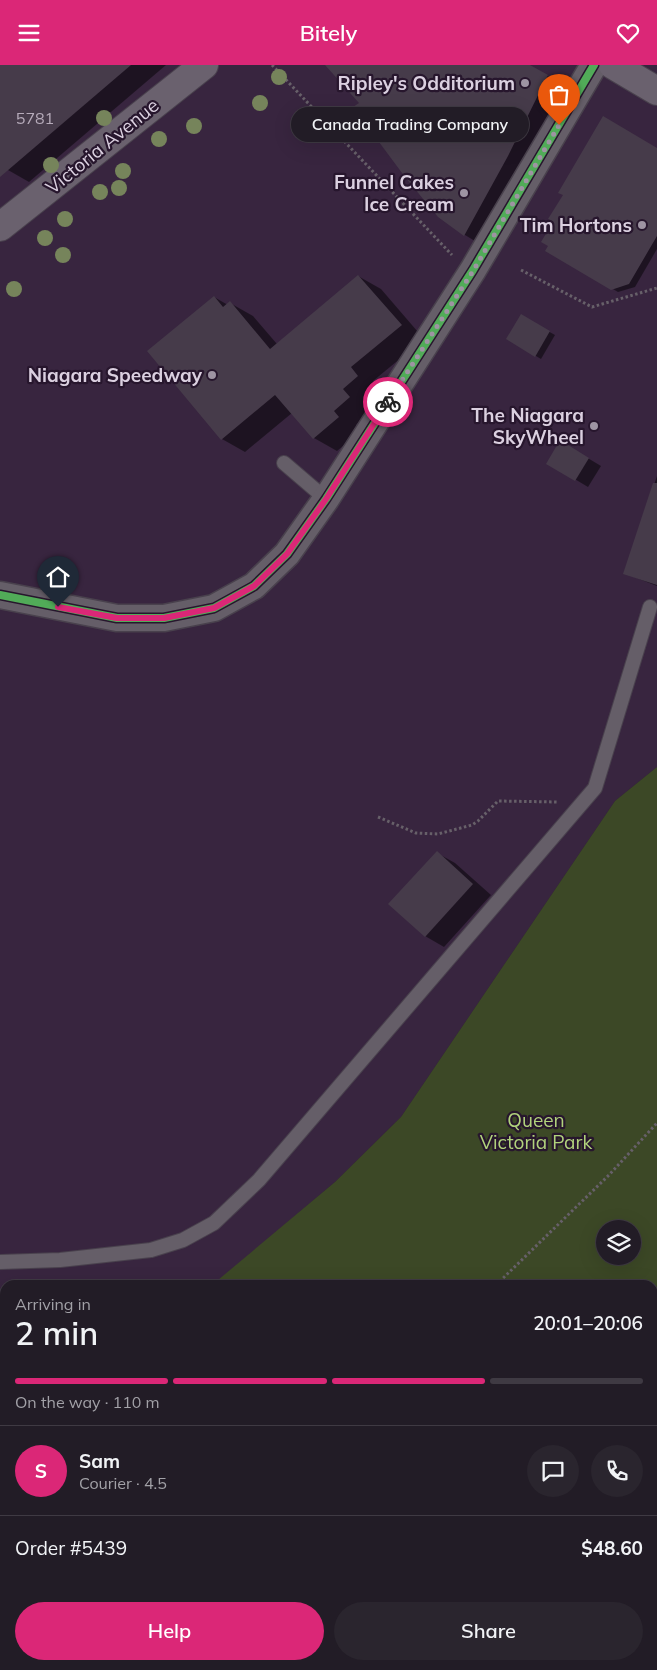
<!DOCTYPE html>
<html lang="en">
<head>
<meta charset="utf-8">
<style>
  body { margin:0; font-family:Mulish,sans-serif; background:#2a252e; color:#f1f3f6; height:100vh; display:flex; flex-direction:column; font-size:19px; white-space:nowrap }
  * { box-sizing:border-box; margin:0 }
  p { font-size:16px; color:#a2a1a7 }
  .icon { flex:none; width:28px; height:28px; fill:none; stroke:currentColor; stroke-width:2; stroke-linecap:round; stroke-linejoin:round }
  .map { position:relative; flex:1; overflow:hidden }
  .side { position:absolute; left:0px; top:1215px; width:658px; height:390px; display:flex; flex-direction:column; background:#221c26; border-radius:15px 15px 0 0; box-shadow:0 5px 20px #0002,0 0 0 1px #3f3a43 }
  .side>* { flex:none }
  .fabs { position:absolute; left:596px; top:1155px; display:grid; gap:10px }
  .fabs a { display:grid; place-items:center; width:45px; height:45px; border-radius:50%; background:#221c26; box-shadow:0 5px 20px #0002,0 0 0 1px #3f3a43; font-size:25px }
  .pin { position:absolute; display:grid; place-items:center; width:42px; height:42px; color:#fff; margin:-51px -21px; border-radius:50% 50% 50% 0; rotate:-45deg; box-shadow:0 0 5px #0007 }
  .pin .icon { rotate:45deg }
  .courier { position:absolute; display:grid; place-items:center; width:50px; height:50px; margin:-25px; border:4px solid #db2777; border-radius:50%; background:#fff; color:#222; box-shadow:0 1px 6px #0007 }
  .bubble { position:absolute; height:35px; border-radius:18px; background:#221c26; box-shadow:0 5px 20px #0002,0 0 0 1px #3f3a43; font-size:16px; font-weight:600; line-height:35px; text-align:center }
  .summary em { font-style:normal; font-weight:600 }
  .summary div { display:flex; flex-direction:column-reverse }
  .summary { display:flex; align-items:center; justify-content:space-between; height:85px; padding:0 15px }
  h1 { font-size:32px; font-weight:600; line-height:38px }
  .bar { display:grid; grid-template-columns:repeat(4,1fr); gap:8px 5px; align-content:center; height:60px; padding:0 15px }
  .bar i { height:6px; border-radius:4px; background:#3f3a43 }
  .bar .on { background:#db2777 }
  .bar p { grid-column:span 4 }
  .line { display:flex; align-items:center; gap:12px; padding:0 15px; border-top:1px solid #3f3a43 }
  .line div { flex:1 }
  .round { display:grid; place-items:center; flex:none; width:52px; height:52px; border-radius:26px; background:#2a252e }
  .button { display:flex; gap:10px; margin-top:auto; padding:10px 15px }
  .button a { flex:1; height:58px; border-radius:30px; background:#db2777; color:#fff; font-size:20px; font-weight:600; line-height:58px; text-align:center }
  .button a+a { background:#2a252e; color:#f1f3f6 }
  header { display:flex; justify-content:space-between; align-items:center; height:65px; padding:0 15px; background:#db2777; color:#fff; font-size:22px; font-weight:600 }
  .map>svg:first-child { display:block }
</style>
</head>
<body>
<header><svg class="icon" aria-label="menu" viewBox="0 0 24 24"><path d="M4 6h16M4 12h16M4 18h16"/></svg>Bitely<svg class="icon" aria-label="heart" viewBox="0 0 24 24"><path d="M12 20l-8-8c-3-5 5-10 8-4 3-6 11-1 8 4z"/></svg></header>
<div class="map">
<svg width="657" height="1605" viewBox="0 0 657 1605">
  <rect width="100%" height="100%" fill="#2e2532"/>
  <!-- built -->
  <path fill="#38253f" d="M0,0H657V702L615,736L401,1052L335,1117L218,1216L153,1220H5V1278L2,1281L0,1280Z"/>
  <!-- green -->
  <path fill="#3c4826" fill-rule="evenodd" d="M657,702V1605H0V1285L5,1278V1600H652V1220H153L218,1215L335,1117L401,1052L615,736ZM605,1164H632V1191H605Z"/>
  <!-- water -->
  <path fill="#586b37" d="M653,1298L657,1304V1450L653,1457Z"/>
  <!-- shadow -->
  <g fill="#0007">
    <path d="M0,0H166L29,117L8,105L0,97Z"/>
    <path d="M327,0H528L566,22L526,101L483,181L465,170L439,151L361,38Z"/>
    <path d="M657,84V184L635,222L618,227L547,185Z"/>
    <path d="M358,211L381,224L424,274L373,316L380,324L365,337L372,346L356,360L361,366L337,386L314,373L292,348L245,387L222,374L214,232L228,240L230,238L253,251L277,279Z"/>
    <path d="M521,251L555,270L541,294L507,274Z"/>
    <path d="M561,377L601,401L588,422L548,398Z"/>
    <path d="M657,411V521L624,508Z"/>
    <path d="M437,788L455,798L491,830L444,882L425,871Z"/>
  </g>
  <!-- building -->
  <g fill="#463b4a">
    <path d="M0,0H131L0,112Z"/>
    <path d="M325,0H530L548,10L508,91L464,171L438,152L405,112L353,42L359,38Z"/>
    <path d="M603,51L657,83V171L629,219L611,225L545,186L548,181L541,177L553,157L548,154L563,130L558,128Z"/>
    <path d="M358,210L402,260L351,302L358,311L343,324L350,332L334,346L339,352L313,374L275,330L221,375L147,286L214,231L223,242L230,236L270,284Z"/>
    <path d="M521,249L550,266L535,292L506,274Z"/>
    <path d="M560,375L589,393L575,416L546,399Z"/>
    <path d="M653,418H657V520L623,509Z"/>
    <path d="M437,786L473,819L425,872L388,839Z"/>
  </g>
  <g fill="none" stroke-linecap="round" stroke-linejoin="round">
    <defs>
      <g id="service">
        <path d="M284,398L326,434"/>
        <path d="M0,1197L60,1195L151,1185L183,1175L214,1158L259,1115L595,723L650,542"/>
      </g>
      <path id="minor" d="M0,530L117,553H164L214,543L254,521L287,489L326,434L473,205L594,0"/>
      <g id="secondary">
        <path d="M613,0L657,26"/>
        <path d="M0,162L204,0"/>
        <path d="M652,1521L657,1517"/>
        <path d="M652,1578L657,1575"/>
        <path d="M564,1605L569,1600"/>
        <path d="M623,1605L628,1600"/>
      </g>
    </defs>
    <!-- service casing -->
    <use href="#service" stroke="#49414d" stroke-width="16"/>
    <!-- minor casing -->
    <use href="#minor" stroke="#49414d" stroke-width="29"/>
    <!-- secondary casing -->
    <use href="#secondary" stroke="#49414d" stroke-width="30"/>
    <!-- path -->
    <g stroke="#676069" stroke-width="3" stroke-dasharray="2.5 2.5" stroke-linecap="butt">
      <path d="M272,0L452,190"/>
      <path d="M521,205L592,242L657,223"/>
      <path d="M378,752L416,768L438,769L472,760L478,756L498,736L558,737"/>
      <path d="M496,1220L609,1110L657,1058"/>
      <path d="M243,1605L245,1600"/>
    </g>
    <!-- service -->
    <use href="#service" stroke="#655e68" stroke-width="14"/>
    <!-- minor -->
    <use href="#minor" stroke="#655e68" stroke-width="26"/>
    <!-- secondary -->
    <use href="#secondary" stroke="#6a616e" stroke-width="28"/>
    <defs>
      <path id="cycleway" d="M0,530L117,553H164L214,543L254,521L287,489L326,434L473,205L594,0"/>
    </defs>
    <!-- cycleway casing -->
    <use href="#cycleway" stroke="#27162d" stroke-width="11"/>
    <!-- cycleway -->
    <use href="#cycleway" stroke="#51ab58" stroke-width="8"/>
  </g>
  <!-- trees -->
  <g fill="#76845b">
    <circle cx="279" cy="12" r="8"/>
    <circle cx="260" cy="38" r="8"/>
    <circle cx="104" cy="53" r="8"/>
    <circle cx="194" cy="61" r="8"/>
    <circle cx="159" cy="74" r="8"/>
    <circle cx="51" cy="100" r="8"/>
    <circle cx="123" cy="106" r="8"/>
    <circle cx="119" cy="123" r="8"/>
    <circle cx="100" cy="127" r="8"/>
    <circle cx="65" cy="154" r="8"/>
    <circle cx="45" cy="173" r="8"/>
    <circle cx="63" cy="190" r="8"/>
    <circle cx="14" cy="224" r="8"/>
  </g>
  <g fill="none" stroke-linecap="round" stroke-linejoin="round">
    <!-- done -->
    <path stroke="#9e94a3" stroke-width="5" stroke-dasharray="0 9" d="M388,337L473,206L559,60"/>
    <!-- route -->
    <path stroke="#db2777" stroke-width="6" d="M58,542L117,553H164L214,543L254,521L287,489L326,434L388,337"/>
  </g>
  <!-- markers -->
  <g fill="#9e94a3" stroke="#27162d" stroke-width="2">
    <circle cx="525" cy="18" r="5"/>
    <circle cx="464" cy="128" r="5"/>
    <circle cx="642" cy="160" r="5"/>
    <circle cx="212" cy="310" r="5"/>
    <circle cx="594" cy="361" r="5"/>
  </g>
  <g text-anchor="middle" stroke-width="4.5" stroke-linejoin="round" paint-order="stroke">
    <!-- number labels -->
    <g font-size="16" fill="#b6abba">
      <text x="35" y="59">5781</text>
    </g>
    <!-- poi labels -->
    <g font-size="19" font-weight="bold" fill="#dbd0e0" stroke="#27162d" text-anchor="end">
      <text x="515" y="25">Ripley's Odditorium</text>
      <text x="454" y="124">Funnel Cakes<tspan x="454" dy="22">Ice Cream</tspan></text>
      <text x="632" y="167">Tim Hortons</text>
      <text x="202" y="317">Niagara Speedway</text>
      <text x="584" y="357">The Niagara<tspan x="584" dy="22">SkyWheel</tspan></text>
    </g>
    <!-- street labels -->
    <g font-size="19" fill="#dbd0e0" stroke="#27162d">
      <text transform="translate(102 81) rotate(-39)" y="7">Victoria Avenue</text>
    </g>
    <!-- park labels -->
    <g font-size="19" fill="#b1d27c" stroke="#27162d">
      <text x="536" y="1062">Queen<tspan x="536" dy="22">Victoria Park</tspan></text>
    </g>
  </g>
</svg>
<div class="fabs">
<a><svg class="icon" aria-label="layers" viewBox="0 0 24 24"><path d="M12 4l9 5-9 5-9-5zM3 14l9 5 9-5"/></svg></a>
</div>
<div class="pin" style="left:559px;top:60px;background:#ea580c"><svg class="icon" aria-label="bag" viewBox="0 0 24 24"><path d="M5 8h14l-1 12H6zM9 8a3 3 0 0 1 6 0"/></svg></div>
<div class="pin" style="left:58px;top:542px;background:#1f2937"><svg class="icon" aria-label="home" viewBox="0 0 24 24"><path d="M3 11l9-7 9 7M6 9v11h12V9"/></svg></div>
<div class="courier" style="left:388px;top:337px"><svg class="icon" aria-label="bike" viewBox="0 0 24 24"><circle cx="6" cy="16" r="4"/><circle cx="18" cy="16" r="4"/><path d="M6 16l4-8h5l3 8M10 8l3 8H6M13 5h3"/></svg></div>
<div class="bubble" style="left:291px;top:42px;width:238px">Canada Trading Company</div>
<section class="side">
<div class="summary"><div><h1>2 min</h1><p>Arriving in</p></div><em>20:01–20:06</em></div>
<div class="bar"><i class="on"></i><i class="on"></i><i class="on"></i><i></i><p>On the way · 110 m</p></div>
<div class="line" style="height:90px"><b class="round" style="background:#db2777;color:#fff">S</b><div><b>Sam</b><p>Courier · 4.5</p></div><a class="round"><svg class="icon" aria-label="chat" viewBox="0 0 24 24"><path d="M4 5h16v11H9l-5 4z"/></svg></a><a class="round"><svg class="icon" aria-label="phone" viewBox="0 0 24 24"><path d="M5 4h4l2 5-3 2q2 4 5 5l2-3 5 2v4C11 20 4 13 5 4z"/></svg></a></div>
<div class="line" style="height:65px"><div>Order #5439</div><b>$48.60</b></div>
<div class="button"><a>Help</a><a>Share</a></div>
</section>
</div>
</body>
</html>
